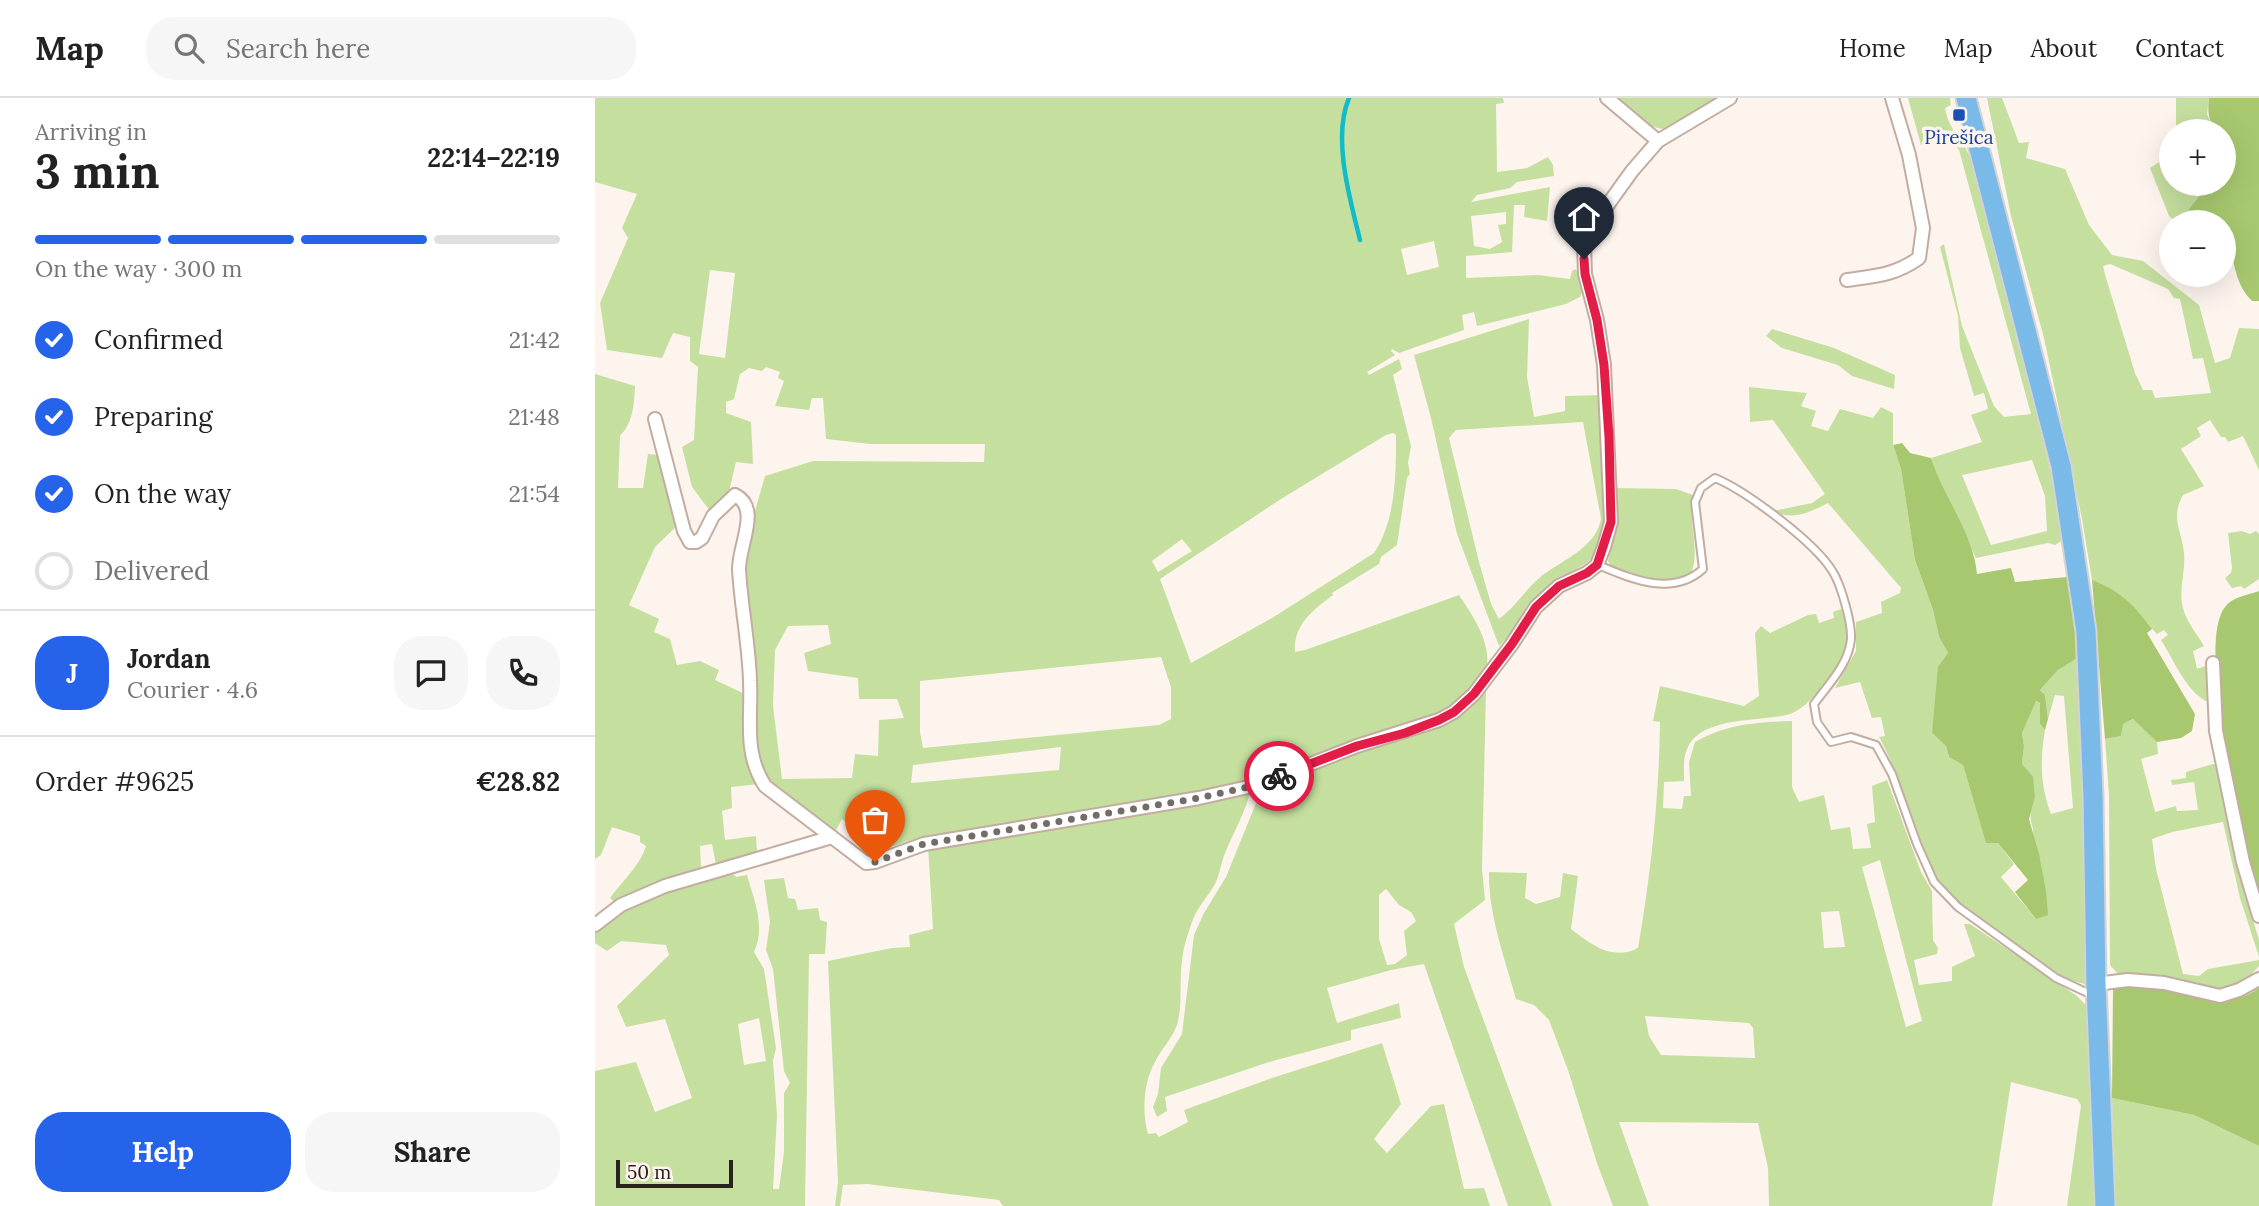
<!DOCTYPE html>
<html lang="en">
<head>
<meta charset="utf-8">
<style>
  body { margin:0; font-family:Lora,serif; background:#f6f6f6; color:#222; height:100vh; display:flex; flex-direction:column; font-size:26px; white-space:nowrap }
  * { box-sizing:border-box; margin:0 }
  p { font-size:23px; color:#767676 }
  .icon { flex:none; width:38px; height:38px; fill:none; stroke:currentColor; stroke-width:2; stroke-linecap:round; stroke-linejoin:round }
  .map { position:relative; flex:1; overflow:hidden }
  .side { display:flex; flex-direction:column; background:#fff; width:595px }
  .side>* { flex:none }
  .buttons { position:absolute; left:1564px; top:21px; display:grid; gap:14px }
  .buttons a { display:grid; place-items:center; width:77px; height:77px; border-radius:50%; background:#fff; box-shadow:0 7px 28px #0002; font-size:35px }
  .scale { position:absolute; left:21px; bottom:18px; width:117px; box-sizing:border-box; padding-left:7px; border:4px solid #2a221c; border-top:0; font-size:19px; line-height:24px; white-space:nowrap; color:#2a221c; -webkit-text-stroke:5px #fef4ee; paint-order:stroke }
  .pin { position:absolute; display:grid; place-items:center; width:60px; height:60px; color:#fff; margin:-72px -30px; border-radius:50% 50% 50% 0; rotate:-45deg; box-shadow:0 0 7px #0007 }
  .pin .icon { rotate:45deg }
  .courier { position:absolute; display:grid; place-items:center; width:70px; height:70px; margin:-35px; border:5px solid #e11d48; border-radius:50%; background:#fff; color:#222; box-shadow:0 2px 9px #0007 }
  .summary em { font-style:normal; font-weight:700 }
  .summary div { display:flex; flex-direction:column-reverse }
  .summary { display:flex; align-items:center; justify-content:space-between; height:119px; padding:0 35px }
  h1 { font-size:46px; font-weight:700; line-height:52px }
  .bar { display:grid; grid-template-columns:repeat(4,1fr); gap:10px 7px; align-content:center; height:84px; padding:0 35px }
  .bar i { height:9px; border-radius:5px; background:#e0e0e0 }
  .bar .current { background:#2563eb }
  .bar p { grid-column:span 4 }
  .line { display:flex; align-items:center; gap:18px; padding:0 35px; border-top:2px solid #e0e0e0 }
  .line div { flex:1 }
  .round { display:grid; place-items:center; flex:none; width:74px; height:74px; border-radius:28px; background:#f6f6f6 }
  ol { padding:0 35px; list-style:none }
  li { display:flex; align-items:center; gap:21px; height:77px }
  li p { margin-inline-start:auto }
  li .icon { padding:7px; border-radius:50%; background:#2563eb; color:#fff; stroke-width:4 }
  li:last-child { color:#767676 }
  li i { width:38px; height:38px; border:4px solid #e0e0e0; border-radius:50% }
  .cta { display:flex; gap:14px; margin-top:auto; padding:14px 35px }
  .cta a { flex:1; height:80px; border-radius:28px; background:#2563eb; color:#fff; font-size:28px; font-weight:700; line-height:80px; text-align:center }
  .cta a+a { background:#f6f6f6; color:#222 }
  header { display:flex; align-items:center; gap:42px; box-sizing:border-box; height:98px; padding:0 35px; background:#fff; border-bottom:2px solid #e0e0e0 }
  header strong { font-size:33px }
  nav { display:flex; gap:38px; margin-inline-start:auto; font-size:24px }
  .search { width:490px; height:63px; background:#f6f6f6; display:flex; align-items:center; gap:18px; box-sizing:border-box; padding:0 24px; border-radius:28px; color:#767676; font-size:26px }
  main { display:flex; flex:1; min-height:0 }
  .map>svg:first-child { display:block }
</style>
</head>
<body>
<header>
<strong>Map</strong>
<div class="search"><svg class="icon" aria-label="search" viewBox="0 0 24 24"><circle cx="10" cy="10" r="6"/><path d="M15 15l6 6"/></svg>Search here</div>
<nav><a>Home</a><a>Map</a><a>About</a><a>Contact</a></nav>
</header>
<main>
<section class="side">
<div class="summary"><div><h1>3 min</h1><p>Arriving in</p></div><em>22:14–22:19</em></div>
<div class="bar"><i class="current"></i><i class="current"></i><i class="current"></i><i></i><p>On the way · 300 m</p></div>
<ol>
<li><svg class="icon" aria-label="check" viewBox="0 0 24 24"><path d="M5 12l5 5 9-10"/></svg>Confirmed<p>21:42</p></li>
<li><svg class="icon" aria-label="check" viewBox="0 0 24 24"><path d="M5 12l5 5 9-10"/></svg>Preparing<p>21:48</p></li>
<li><svg class="icon" aria-label="check" viewBox="0 0 24 24"><path d="M5 12l5 5 9-10"/></svg>On the way<p>21:54</p></li>
<li><i></i>Delivered</li>
</ol>
<div class="line" style="height:126px"><b class="round" style="background:#2563eb;color:#fff">J</b><div><b>Jordan</b><p>Courier · 4.6</p></div><a class="round"><svg class="icon" aria-label="chat" viewBox="0 0 24 24"><path d="M4 5h16v11H9l-5 4z"/></svg></a><a class="round"><svg class="icon" aria-label="phone" viewBox="0 0 24 24"><path d="M5 4h4l2 5-3 2q2 4 5 5l2-3 5 2v4C11 20 4 13 5 4z"/></svg></a></div>
<div class="line" style="height:91px"><div>Order #9625</div><b>€28.82</b></div>
<div class="cta"><a>Help</a><a>Share</a></div>
</section>
<div class="map">
<svg width="1664" height="1108" viewBox="0 0 1664 1108">
  <rect width="100%" height="100%" fill="#fef4ee"/>
  <!-- green -->
  <g fill="#c5df9f" fill-rule="evenodd">
    <path d="M0,0H908L909,5L901,6L902,74L932,70L953,59L958,67L959,78L922,84L915,90L882,97L876,104L955,89L952,123L929,119L930,107H919L917,154L871,158V180L943,177L975,181L977,173L981,171L988,192L985,199L971,206L882,228L879,214L867,217L869,232L804,255L797,251L796,253L800,257L772,274L774,277L804,261L807,271L798,277L816,348L813,365L815,376L812,380L802,447L786,459L784,466L737,495L738,497C718,512 698,527 700,554L710,552L864,497C880,521 904,555 886,584C861,622 812,625 774,638C726,654 679,676 629,688C552,706 473,716 395,729C372,733 348,734 327,739C310,743 294,751 277,755L272,734L290,721L285,709L266,713V721L256,727L247,721L240,734L172,682L162,661L145,465L170,378L218,363L389,364L390,346H275L231,341L228,300H217L214,312L180,308L189,283L183,280L185,274L171,269L167,273L154,270L145,276L139,301L131,304V315L156,324L158,366L141,364L134,394L115,413L97,389L87,349L99,342L103,269L95,263V239L78,235L67,260L12,252L5,205L33,140L27,130L42,96L0,84ZM911,114V126L903,127L907,144L895,151L879,148L876,118ZM839,143L844,169L812,177L806,151ZM115,172L140,175L130,260L104,256ZM798,335L801,337C801,376 801,422 779,455L677,520L596,565L565,481L686,401L791,337ZM587,441L597,453L563,474L557,463ZM233,527L236,546L209,555L213,573L263,580L264,601H302L309,620L284,622L283,658L260,656L257,680L187,681L178,608L180,552L193,528ZM566,559L576,589V621L564,627L328,650L325,634V583ZM466,649L464,672L316,685L318,667Z"/>
    <path d="M1022,0H1127L1073,31C1051,32 1037,13 1022,0Z"/>
    <path d="M1313,0H1355L1356,7L1350,10L1353,22L1361,37L1365,38L1383,77L1460,392L1468,442L1460,447L1453,445L1381,460L1341,377L1336,360L1387,344L1376,317L1393,311L1389,295L1379,298L1365,250L1363,218L1345,149L1349,146L1367,228L1399,308L1409,319L1436,316L1364,52L1354,39L1326,47ZM1437,362L1450,398L1452,433L1396,447L1367,377Z"/>
    <path d="M1392,0H1407L1424,45L1434,44L1431,60L1470,71L1494,127L1517,157L1548,163L1604,207L1620,265L1635,260L1644,230L1664,231V372L1648,338L1633,344L1630,339H1626L1615,322L1602,330L1606,338L1586,351L1609,388L1588,397C1575,420 1587,433 1589,455C1591,474 1583,491 1588,510C1591,523 1602,536 1609,548L1598,553L1602,571L1613,567L1617,601L1613,604C1591,594 1579,562 1566,542L1573,537L1569,532L1562,536C1536,509 1535,497 1497,482L1487,421L1449,240L1416,118ZM1515,166L1573,191L1579,200L1585,201L1598,261L1608,260L1616,295L1560,300L1557,292H1548L1540,275L1511,180L1508,168Z"/>
    <path d="M1581,0H1614L1612,16L1620,33H1581Z"/>
    <path d="M1577,56V86H1606L1609,92L1594,111L1592,124L1581,123L1574,118L1555,70Z"/>
    <path d="M934,221L932,279L939,319L970,313V298L1006,297C1008,337 1020,416 1002,452C994,468 979,470 966,481C941,500 926,527 904,548L862,436L836,320L819,257ZM988,324L1006,421C1000,452 965,462 943,481C929,494 919,510 904,521L896,506L884,464L854,340L861,332Z"/>
    <path d="M1177,231L1239,250L1300,277L1299,291L1257,278L1243,267L1187,250L1171,238Z"/>
    <path d="M0,276L40,288C39,308 38,324 25,338L23,390H48L53,356L66,357L86,424L60,449L34,507L64,521L59,534L75,541L82,567L105,563L124,572L120,582L150,596L164,686L136,689L137,710L127,713L130,742L161,738L162,754L121,767L117,746L105,748L106,770L77,780L22,806L15,800C27,784 46,766 51,748L45,744V738L17,729L6,757L0,761Z"/>
    <path d="M1154,289L1212,295L1206,308L1221,313L1216,328L1233,333L1245,311L1278,320L1286,309L1298,315V347L1306,371L1320,462L1338,512L1344,539L1353,555L1337,635L1351,648L1354,659L1368,667L1391,744L1403,745L1419,766L1406,779L1441,821L1438,730C1428,704 1453,697 1427,666L1429,648L1427,635L1440,603L1445,605V626L1450,632C1445,662 1445,687 1456,716L1478,710L1469,598L1460,597L1453,621L1450,597L1445,592L1463,572L1484,559L1495,882L1490,886C1463,881 1442,861 1421,846C1398,831 1370,816 1352,795C1315,751 1312,688 1284,639L1290,638L1286,619L1277,620L1265,584L1240,590L1261,553V524L1287,515L1286,504L1305,495L1306,490L1233,405C1215,414 1198,423 1178,413L1217,405L1230,396L1178,322L1155,324Z"/>
    <path d="M1020,390L1081,391L1098,397C1092,424 1106,450 1096,476C1072,489 1043,476 1018,471L1013,463L1020,422Z"/>
    <path d="M1647,433L1655,436L1661,433L1664,436V481L1649,491L1646,488L1637,490L1630,480L1636,475L1637,470L1633,435Z"/>
    <path d="M1246,511C1252,524 1256,538 1251,552C1244,571 1214,610 1195,616C1168,624 1105,617 1092,651C1088,660 1089,673 1089,683L1069,684L1068,710L1087,711L1089,698H1096L1094,664L1100,644C1131,626 1162,624 1197,623V689L1204,704L1229,697L1236,732L1255,729L1258,751L1276,750L1272,726L1280,724L1277,688L1292,682L1326,774L1337,793L1338,842L1343,850L1342,856L1319,862L1324,887L1357,883V869L1380,858L1369,826H1375L1482,898L1491,907L1494,921L1499,1108H1472L1486,1007L1482,1001L1416,984L1397,1108H1174L1173,1070L1163,1025L1024,1024L1054,1108H1018L1002,1065L973,972L954,922L939,907L921,901C910,861 893,816 894,774L932,775L930,800L941,806L965,799L968,775L983,778L976,831C997,847 1017,863 1043,850C1056,775 1064,700 1065,624L1058,623L1065,588L1149,608L1164,598L1160,535L1166,528L1175,535L1213,517L1221,516L1224,525L1239,520L1238,514ZM1285,762L1327,923L1311,929L1267,769ZM1244,813L1250,849L1229,850L1226,814ZM1050,918L1154,925L1158,930L1160,960L1066,957L1054,938Z"/>
    <path d="M891,592L887,771L890,802L859,826L869,869L957,1108H913L829,866L796,872L732,890L742,925L804,905L806,920L756,932V942L674,964L570,999L572,1013L562,1019L558,1009L563,996L566,970L587,936L599,837L609,815L631,779L668,688L791,643L831,633L869,612ZM791,791L804,807L816,814L821,823L809,833L812,857L800,866L792,867L784,841V797Z"/>
    <path d="M1539,621L1562,644L1563,656L1546,661L1560,714L1581,708L1582,713L1603,712L1599,684L1577,687L1576,682L1591,680V674L1618,666L1623,667L1651,798L1664,842V859L1645,800L1628,724L1577,734L1557,741L1561,771L1588,876L1604,878L1613,871L1664,862V868C1659,873 1654,880 1648,884C1625,901 1587,885 1562,879C1550,876 1536,878 1524,877L1515,867L1514,698L1510,641L1526,638L1527,626Z"/>
    <path d="M656,690C651,714 639,733 630,755C626,765 625,776 620,786C612,800 601,810 596,827C592,838 588,851 587,863C584,884 588,907 582,927C577,941 566,951 560,964C548,985 547,1015 553,1036L561,1035L564,1039L593,1024L589,1012L677,980L787,945L806,1006L779,1041L792,1055L836,1008L849,1006L869,1091L889,1090L895,1108H408L404,1102L272,1086L248,1087L245,1108H240L243,1084L233,863L297,850L315,849L314,837L338,831L333,748Z"/>
    <path d="M136,773L141,779L152,777C159,802 171,829 159,854L169,871L181,950L178,963L182,1017L178,1091H184L189,1054V995L195,985L189,973L178,871L171,852L175,824L169,782L189,780L193,800L200,801L203,812L223,810L225,822L232,824L230,856H214L210,1108H0V973L41,964L60,1014L97,1000L70,921L31,929L22,908L74,857L71,847L26,843L12,853L0,845V833C29,800 95,785 136,773ZM164,920L171,963L149,967L143,926Z"/>
    <path d="M1517,1000L1599,1017L1664,1048V1108H1520Z"/>
  </g>
  <!-- forest -->
  <g fill="#a7c86f">
    <path d="M1614,0H1664V203H1657C1645,191 1642,179 1638,163L1629,157V124H1592L1594,111L1609,92L1606,86H1629V33H1620C1614,21 1612,14 1614,0Z"/>
    <path d="M1307,345L1315,355L1336,360C1348,398 1379,437 1382,476L1416,470L1420,484L1472,479L1484,559L1463,572L1445,592L1450,597L1453,621L1450,632L1445,626V605L1441,603L1427,635L1429,648L1427,666L1438,679L1440,698L1434,721L1444,756L1451,793L1453,817L1441,821L1420,794L1433,782L1403,745H1391L1368,667L1354,659L1351,648L1337,635L1343,569L1353,555L1344,539L1338,512L1320,462L1306,371L1298,347Z"/>
    <path d="M1497,482C1526,493 1538,506 1557,531L1552,535L1600,616L1597,633L1586,640L1562,644L1538,621L1528,626L1526,638L1510,641Z"/>
    <path d="M1664,493V805C1652,753 1599,548 1630,509C1637,499 1653,497 1664,493Z"/>
    <path d="M1525,887C1539,887 1555,886 1569,889C1607,895 1628,915 1664,890V1048L1599,1017L1517,1000L1518,891Z"/>
  </g>
  <g fill="none" stroke-linecap="round" stroke-linejoin="round">
    <!-- stream -->
    <path stroke="#12bcc7" stroke-width="4.5" d="M754,0C737,40 755,101 765,142"/>
    <defs>
      <path id="lane" d="M1003,467C1037,481 1077,499 1108,471L1100,404L1106,390L1120,380C1151,393 1220,444 1238,474C1246,487 1257,525 1256,541C1254,566 1233,587 1219,606L1222,624L1236,644L1256,639L1281,647L1297,676L1322,746L1339,784L1363,809L1399,835L1461,880L1497,897"/>
      <g id="street">
        <path d="M1012,0L1063,43"/>
        <path d="M1252,182C1281,178 1300,177 1324,160L1328,130L1314,57L1297,0"/>
        <path d="M60,321L89,433L95,444H101L107,440L118,418L140,397C166,410 144,446 144,471C146,508 154,546 155,583C157,621 148,654 170,688L271,765L280,764L329,746L604,700L662,687L762,648L844,622L859,614L879,596L917,546L941,509L964,488L992,475L1002,467L1009,449L1016,424L1009,267L1002,222L990,176L989,146L1014,105L1037,73L1063,43L1135,0"/>
        <path d="M1618,565L1621,633L1648,764L1664,818"/>
        <path d="M0,827L26,807L70,788L237,739"/>
        <path d="M1501,886L1533,882L1569,885L1625,898L1644,892L1664,881"/>
      </g>
      <path id="primary" d="M1371,0L1466,368L1491,533L1498,698L1501,886L1510,1108"/>
    </defs>
    <!-- lane casing -->
    <use href="#lane" stroke="#c3ada0" stroke-width="10"/>
    <!-- street casing -->
    <use href="#street" stroke="#c3ada0" stroke-width="16"/>
    <!-- primary casing -->
    <use href="#primary" stroke="#d4d3d2" stroke-width="23"/>
    <!-- lane -->
    <use href="#lane" stroke="#fff" stroke-width="6"/>
    <!-- street -->
    <use href="#street" stroke="#fff" stroke-width="12"/>
    <!-- primary -->
    <use href="#primary" stroke="#7abae9" stroke-width="19"/>
  </g>
  <g fill="none" stroke-linecap="round" stroke-linejoin="round">
    <!-- done -->
    <path stroke="#746c66" stroke-width="7" stroke-dasharray="0 12.6" d="M280,764L329,746L604,700L662,687L684,678"/>
    <!-- route -->
    <path stroke="#e11d48" stroke-width="9" d="M684,678L762,648L810,635L844,622L859,614L879,596L917,546L941,509L964,488L992,475L1002,467L1016,424L1014,339L1009,267L1002,222L990,176L989,161"/>
  </g>
  <!-- markers -->
  <rect fill="#1a4fb4" stroke="#fef4ee" stroke-width="2.5" x="1357" y="10" width="14" height="14" rx="3.5"/>
  <g text-anchor="middle" stroke-width="7" stroke-linejoin="round" paint-order="stroke">
    <!-- transit labels -->
    <g font-size="19" fill="#164399" stroke="#fef4ee">
      <text x="1364" y="46">Pirešica</text>
    </g>
  </g>
</svg>
<div class="buttons">
<a>+</a>
<a>−</a>
</div>
<div class="scale">50 m</div>
<div class="pin" style="left:280px;top:764px;background:#ea580c"><svg class="icon" aria-label="bag" viewBox="0 0 24 24"><path d="M5 8h14l-1 12H6zM9 8a3 3 0 0 1 6 0"/></svg></div>
<div class="pin" style="left:989px;top:161px;background:#1f2937"><svg class="icon" aria-label="home" viewBox="0 0 24 24"><path d="M3 11l9-7 9 7M6 9v11h12V9"/></svg></div>
<div class="courier" style="left:684px;top:678px"><svg class="icon" aria-label="bike" viewBox="0 0 24 24"><circle cx="6" cy="16" r="4"/><circle cx="18" cy="16" r="4"/><path d="M6 16l4-8h5l3 8M10 8l3 8H6M13 5h3"/></svg></div>
</div>
</main>
</body>
</html>
